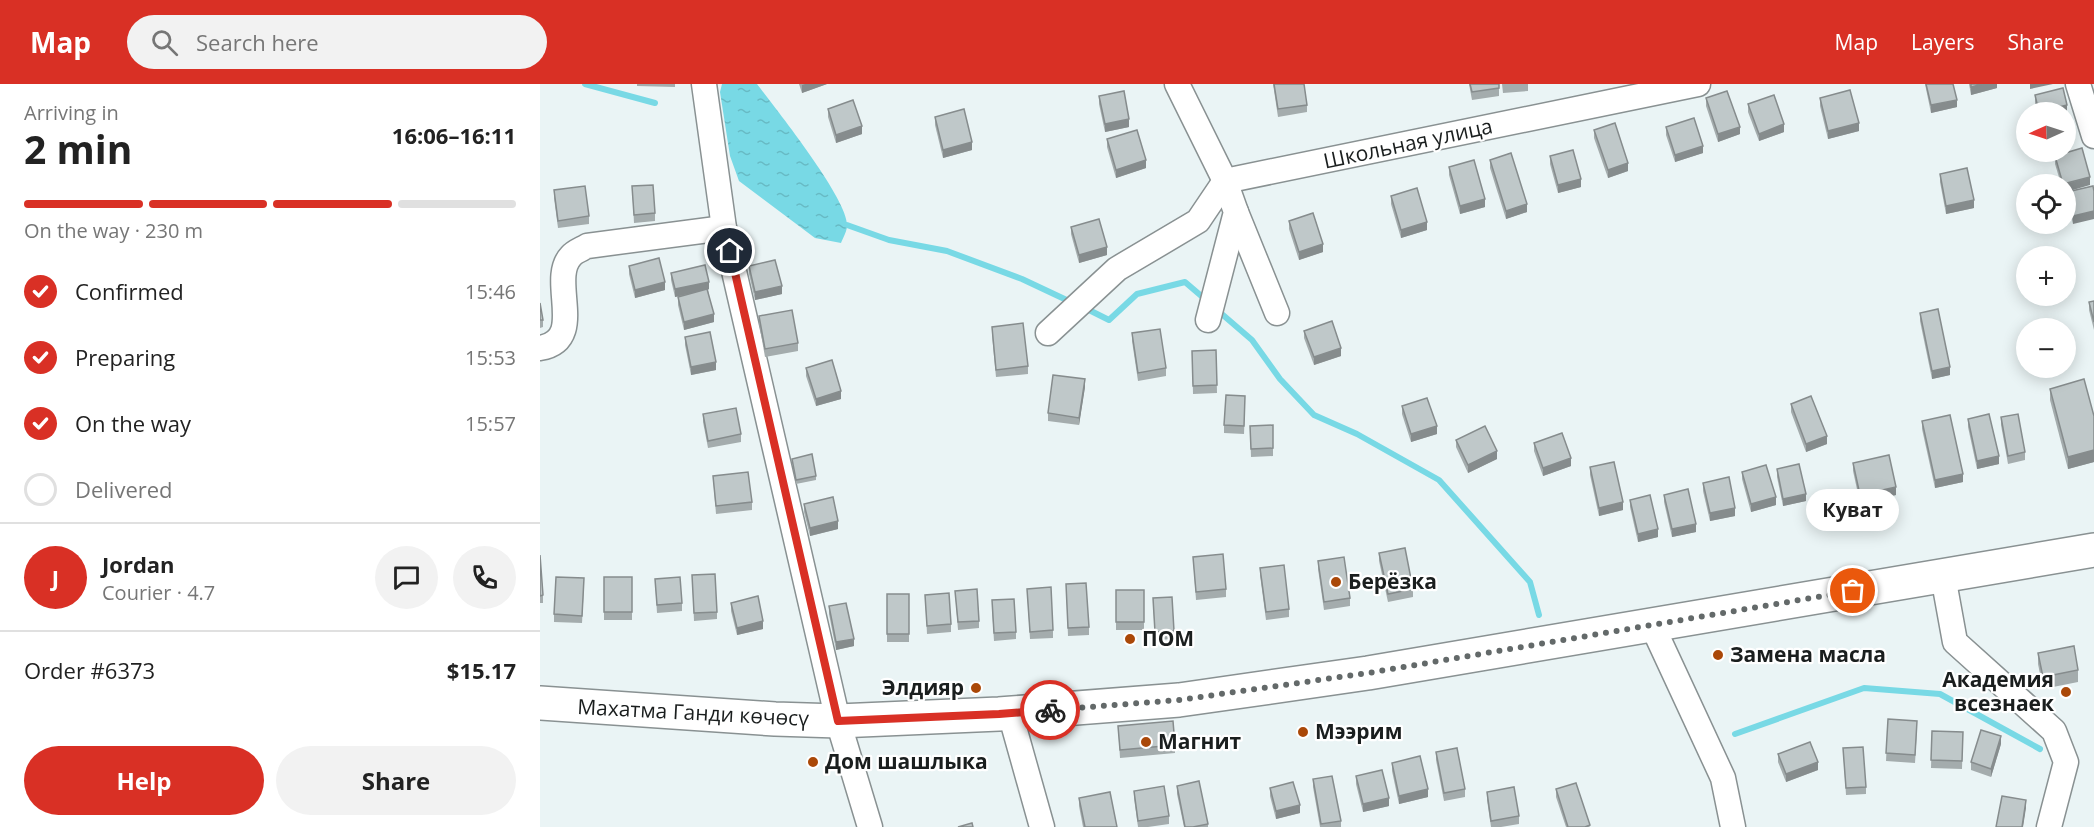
<!DOCTYPE html>
<html lang="en">
<head>
<meta charset="utf-8">
<style>
  body { margin:0; font-family:"Open Sans",sans-serif; background:#f2f2f2; color:#222; height:100vh; display:flex; flex-direction:column; font-size:22px; white-space:nowrap }
  * { box-sizing:border-box; margin:0 }
  p { font-size:20px; color:#767676 }
  .icon { flex:none; width:33px; height:33px; fill:none; stroke:currentColor; stroke-width:2; stroke-linecap:round; stroke-linejoin:round }
  .map { position:relative; flex:1; overflow:hidden }
  .sheet { display:flex; flex-direction:column; background:#fff; width:540px }
  .sheet>* { flex:none }
  .needle { width:39px; rotate:267deg }
  .buttons { position:absolute; left:1476px; top:18px; display:grid; gap:12px }
  .buttons a { display:grid; place-items:center; width:60px; height:60px; border-radius:50%; background:#fff; box-shadow:0 3px 15px #0003; font-size:30px }
  .pin { position:absolute; display:grid; place-items:center; width:51px; height:51px; color:#fff; margin:-26px; border:3px solid #fff; border-radius:50%; box-shadow:0 2px 6px #0007 }
  .courier { position:absolute; display:grid; place-items:center; width:60px; height:60px; margin:-30px; border:4px solid #d93025; border-radius:50%; background:#fff; color:#222; box-shadow:0 2px 8px #0007 }
  .bubble { position:absolute; height:42px; border-radius:21px; background:#fff; box-shadow:0 3px 15px #0003; font-size:20px; font-weight:700; line-height:42px; text-align:center }
  .headline em { font-style:normal; font-weight:700 }
  .headline div { display:flex; flex-direction:column-reverse }
  .headline { display:flex; align-items:center; justify-content:space-between; height:102px; padding:0 24px }
  h1 { font-size:39px; font-weight:700; line-height:45px }
  .bar { display:grid; grid-template-columns:repeat(4,1fr); gap:9px 6px; align-content:center; height:72px; padding:0 24px }
  .bar i { height:8px; border-radius:4px; background:#e0e0e0 }
  .bar .selected { background:#d93025 }
  .bar p { grid-column:span 4 }
  .line { display:flex; align-items:center; gap:15px; padding:0 24px; border-top:2px solid #e0e0e0 }
  .line div { flex:1 }
  .round { display:grid; place-items:center; flex:none; width:63px; height:63px; border-radius:32px; background:#f2f2f2 }
  ol { padding:0 24px; list-style:none }
  li { display:flex; align-items:center; gap:18px; height:66px }
  li p { margin-inline-start:auto }
  li .icon { padding:6px; border-radius:50%; background:#d93025; color:#fff; stroke-width:4 }
  li:last-child { color:#767676 }
  li i { width:33px; height:33px; border:3px solid #e0e0e0; border-radius:50% }
  .primary-button { display:flex; gap:12px; margin-top:auto; padding:12px 24px }
  .primary-button a { flex:1; height:69px; border-radius:36px; background:#d93025; color:#fff; font-size:24px; font-weight:700; line-height:69px; text-align:center }
  .primary-button a+a { background:#f2f2f2; color:#222 }
  header { display:flex; align-items:center; gap:36px; box-sizing:border-box; height:84px; padding:0 30px; background:#d93025; color:#fff }
  header strong { font-size:28px }
  nav { display:flex; gap:33px; margin-inline-start:auto; font-size:21px }
  .search { width:420px; height:54px; background:#f2f2f2; display:flex; align-items:center; gap:15px; box-sizing:border-box; padding:0 21px; border-radius:33px; color:#767676; font-size:22px }
  main { display:flex; flex:1; min-height:0 }
  .map>svg:first-child { display:block }
</style>
</head>
<body>
<header>
<strong>Map</strong>
<div class="search"><svg class="icon" aria-label="search" viewBox="0 0 24 24"><circle cx="10" cy="10" r="6"/><path d="M15 15l6 6"/></svg>Search here</div>
<nav><a>Map</a><a>Layers</a><a>Share</a></nav>
</header>
<main>
<section class="sheet">
<div class="headline"><div><h1>2 min</h1><p>Arriving in</p></div><em>16:06–16:11</em></div>
<div class="bar"><i class="selected"></i><i class="selected"></i><i class="selected"></i><i></i><p>On the way · 230 m</p></div>
<ol>
<li><svg class="icon" aria-label="check" viewBox="0 0 24 24"><path d="M5 12l5 5 9-10"/></svg>Confirmed<p>15:46</p></li>
<li><svg class="icon" aria-label="check" viewBox="0 0 24 24"><path d="M5 12l5 5 9-10"/></svg>Preparing<p>15:53</p></li>
<li><svg class="icon" aria-label="check" viewBox="0 0 24 24"><path d="M5 12l5 5 9-10"/></svg>On the way<p>15:57</p></li>
<li><i></i>Delivered</li>
</ol>
<div class="line" style="height:108px"><b class="round" style="background:#d93025;color:#fff">J</b><div><b>Jordan</b><p>Courier · 4.7</p></div><a class="round"><svg class="icon" aria-label="chat" viewBox="0 0 24 24"><path d="M4 5h16v11H9l-5 4z"/></svg></a><a class="round"><svg class="icon" aria-label="phone" viewBox="0 0 24 24"><path d="M5 4h4l2 5-3 2q2 4 5 5l2-3 5 2v4C11 20 4 13 5 4z"/></svg></a></div>
<div class="line" style="height:78px"><div>Order #6373</div><b>$15.17</b></div>
<div class="primary-button"><a>Help</a><a>Share</a></div>
</section>
<div class="map">
<svg width="1554" height="743" viewBox="0 0 1554 743">
  <defs>
    <pattern id="water-ripples" width="26" height="14" patternUnits="userSpaceOnUse" patternTransform="scale(1.5)"><rect width="26" height="14" fill="#78d9e5"/><path d="M2 4q2-2 4 0t4 0M15 11q2-2 4 0t4 0" fill="none" stroke="#67bac4"/></pattern>
  </defs>
  <rect width="100%" height="100%" fill="#eaf4f5"/>
  <!-- water -->
  <path fill="url(#water-ripples)" d="M182,0H217C235,24 309,116 307,142C307,147 303,154 301,159L275,154L199,97L190,72L180,8Z"/>
  <g fill="none" stroke-linecap="round" stroke-linejoin="round">
    <!-- stream -->
    <g stroke="#78d9e5" stroke-width="6">
      <path d="M45,0L115,19"/>
      <path d="M307,141L349,156L407,167L482,195L533,219"/>
      <path d="M545,224L569,236L597,210L645,198L666,216"/>
      <path d="M676,225L712,256L740,295L774,331L817,350L899,396L990,498L999,531"/>
      <path d="M1195,650L1324,604L1400,610L1500,665"/>
    </g>
    <defs>
      <g id="street">
        <path d="M164,0L184,144L298,637L330,743"/>
        <path d="M637,0L685,97L1158,0"/>
        <path d="M1538,0L1554,52"/>
        <path d="M696,128L737,229"/>
        <path d="M668,236L696,128L685,97"/>
        <path d="M508,249L577,185L658,137L685,97"/>
        <path d="M0,264C48,256 8,196 31,172C34,168 42,165 47,162L184,144"/>
        <path d="M1403,492L1415,558L1514,647L1526,678L1509,743"/>
        <path d="M1112,541L1183,694L1193,743"/>
        <path d="M470,629L502,743"/>
      </g>
      <path id="primary" d="M0,619L235,635L298,637L459,630L639,616L828,589L1554,466"/>
    </defs>
    <!-- street casing -->
    <use href="#street" stroke="#899192" stroke-width="27"/>
    <!-- primary casing -->
    <use href="#primary" stroke="#899192" stroke-width="36"/>
    <!-- street -->
    <use href="#street" stroke="#fff" stroke-width="24"/>
    <!-- primary -->
    <use href="#primary" stroke="#fff" stroke-width="33"/>
  </g>
  <!-- wall -->
  <g fill="#a4acad">
    <path d="M97,0H135V3L97,2Z"/>
    <path d="M259,0H287L262,9Z"/>
    <path d="M733,0H764L767,21V28L738,33Z"/>
    <path d="M929,0H959V12L932,16Z"/>
    <path d="M962,0H988V7L963,9Z"/>
    <path d="M1385,0H1413L1417,23L1391,29Z"/>
    <path d="M1429,0H1457V4L1431,11Z"/>
    <path d="M1495,11L1527,29L1497,28L1495,19Z"/>
    <path d="M559,12L589,43L565,48L559,20Z"/>
    <path d="M1166,14L1200,50L1178,58L1166,22Z"/>
    <path d="M1280,14L1319,47L1288,55L1280,22Z"/>
    <path d="M1208,20L1244,48L1219,57L1208,28Z"/>
    <path d="M288,25L322,50L296,59L288,33Z"/>
    <path d="M395,33L432,66L403,74L395,41Z"/>
    <path d="M1126,43L1163,69L1135,78L1126,51Z"/>
    <path d="M1054,46L1088,87L1068,94L1054,54Z"/>
    <path d="M567,55L606,84L576,94L567,63Z"/>
    <path d="M1010,72L1041,103L1018,109L1010,80Z"/>
    <path d="M1515,72L1550,101L1521,100L1515,80Z"/>
    <path d="M950,76L987,128L966,135L950,84Z"/>
    <path d="M909,83L945,123L920,130L909,91Z"/>
    <path d="M1400,90L1434,124L1406,130L1400,98Z"/>
    <path d="M92,102L115,129V137L94,139Z"/>
    <path d="M1553,102L1533,140L1527,116V108Z"/>
    <path d="M14,106L49,132V140L18,144L14,114Z"/>
    <path d="M851,112L887,146L861,154L851,120Z"/>
    <path d="M749,137L783,168L759,176L749,145Z"/>
    <path d="M531,143L567,171L539,179L531,150Z"/>
    <path d="M89,182L125,206L95,214L89,190Z"/>
    <path d="M209,182L242,210L215,216L209,190Z"/>
    <path d="M131,189L169,205L168,206L174,238L144,246L138,221V213L140,212L135,213L131,196Z"/>
    <path d="M1554,217V246L1549,226V218Z"/>
    <path d="M0,219L3,236V243L0,244Z"/>
    <path d="M1380,229L1410,291L1392,295L1380,237Z"/>
    <path d="M219,232L258,259V267L225,273L219,239Z"/>
    <path d="M452,243L488,282V290L456,293L452,251Z"/>
    <path d="M764,247L801,272L774,281L764,254Z"/>
    <path d="M592,249L626,284V292L598,297L592,257Z"/>
    <path d="M145,253L176,286L151,291L145,261Z"/>
    <path d="M676,266L677,309L653,310L652,267Z"/>
    <path d="M266,284L301,315L276,322L266,292Z"/>
    <path d="M545,303L539,341L508,337V329Z"/>
    <path d="M1510,305L1554,332V378L1528,385L1510,316Z"/>
    <path d="M705,320L704,350L684,349V341Z"/>
    <path d="M1251,320L1287,360L1266,368L1251,328Z"/>
    <path d="M862,322L897,350L871,358L862,330Z"/>
    <path d="M163,330L201,350V358L168,364L163,338Z"/>
    <path d="M1461,333L1485,368V376L1468,380L1461,341Z"/>
    <path d="M1428,335L1459,380L1437,385L1428,343Z"/>
    <path d="M1382,337L1423,398L1395,404L1382,345Z"/>
    <path d="M733,341V372L711,373L710,342Z"/>
    <path d="M916,356L957,375L928,389L916,363Z"/>
    <path d="M994,359L1031,382L1003,392L994,367Z"/>
    <path d="M252,375L276,392V396L256,400Z"/>
    <path d="M1313,379L1356,411L1320,419L1313,387Z"/>
    <path d="M1050,383L1083,426L1059,432L1050,391Z"/>
    <path d="M1237,385L1266,417L1243,422L1237,393Z"/>
    <path d="M1202,388L1236,421L1211,428L1202,395Z"/>
    <path d="M173,392L212,418V426L176,430Z"/>
    <path d="M1163,399L1195,432L1170,437L1163,407Z"/>
    <path d="M1124,411L1156,448L1132,453L1124,418Z"/>
    <path d="M1090,416L1118,453L1098,458L1090,423Z"/>
    <path d="M264,420L298,445L270,452L264,428Z"/>
    <path d="M839,469L873,505V513L848,518L839,477Z"/>
    <path d="M0,471L3,511V519H0Z"/>
    <path d="M653,473L686,505V513L656,516Z"/>
    <path d="M778,477L810,514V522L784,526L778,485Z"/>
    <path d="M720,484L749,525V533L726,536L720,491Z"/>
    <path d="M152,491L177,528V535L154,537Z"/>
    <rect x="64" y="493" width="28" height="43"/>
    <path d="M115,495L142,519V527L117,529Z"/>
    <path d="M526,500L549,543V551L528,552Z"/>
    <path d="M44,502L42,539L14,538V530Z"/>
    <path d="M487,505L513,546V554L490,555Z"/>
    <rect x="576" y="506" width="28" height="40"/>
    <path d="M415,507L439,537V544L418,546Z"/>
    <rect x="347" y="510" width="22" height="48"/>
    <path d="M385,511L411,540V548L387,550Z"/>
    <path d="M613,514L634,547V555L615,556Z"/>
    <path d="M191,519L223,545L197,551L191,527Z"/>
    <path d="M289,522L314,562L296,566L289,530Z"/>
    <path d="M452,524L476,548V555L454,557Z"/>
    <path d="M1498,569L1538,586V598L1503,605L1498,580Z"/>
    <path d="M1348,635L1377,645L1375,679L1346,677Z"/>
    <path d="M578,642L635,661V669L580,674Z"/>
    <path d="M1392,647L1423,648L1422,685L1391,684Z"/>
    <path d="M1461,660L1451,693L1431,686V678Z"/>
    <path d="M1303,664L1326,703V710L1306,711Z"/>
    <path d="M896,668L925,705V713L904,717L896,676Z"/>
    <path d="M1238,670L1278,686L1246,698L1238,678Z"/>
    <path d="M852,679L888,713L859,720L852,687Z"/>
    <path d="M816,692L849,722L823,728L816,700Z"/>
    <path d="M773,695L801,737V743H780L773,703Z"/>
    <path d="M637,702L668,740V743H644L637,710Z"/>
    <path d="M730,704L760,729L736,735L730,712Z"/>
    <path d="M1016,705L1050,743H1026L1016,713Z"/>
    <path d="M594,707L629,732V740L608,743H598L594,714Z"/>
    <path d="M947,708L979,732V740L961,743H951L947,716Z"/>
    <path d="M539,714L577,743H543L539,722Z"/>
  </g>
  <!-- shaded-wall -->
  <g fill="#868c8d">
    <path d="M265,0H287L262,9V1Z"/>
    <path d="M1443,0H1457V4L1431,11V3Z"/>
    <path d="M1490,0H1513L1490,5Z"/>
    <path d="M1417,16V23L1391,29V21Z"/>
    <path d="M1527,21V29L1499,28Z"/>
    <path d="M589,35V43L565,48V40Z"/>
    <path d="M1319,39V47L1288,55V47Z"/>
    <path d="M1244,40V48L1219,57V50Z"/>
    <path d="M322,42V50L296,59V51Z"/>
    <path d="M1200,43V50L1178,58V50Z"/>
    <path d="M432,58V66L403,74V66Z"/>
    <path d="M1163,62V69L1135,78V71Z"/>
    <path d="M606,76V84L576,94V86Z"/>
    <path d="M1088,79V87L1068,94V86Z"/>
    <path d="M1550,93V101L1526,108V100Z"/>
    <path d="M1041,95V103L1018,109V101Z"/>
    <path d="M945,115V123L920,130V122Z"/>
    <path d="M1434,116V124L1406,130V122Z"/>
    <path d="M987,120V128L966,135V127Z"/>
    <path d="M1554,127V135L1533,140V132Z"/>
    <path d="M887,138V146L861,154V146Z"/>
    <path d="M783,160V168L759,176V168Z"/>
    <path d="M567,163V171L539,179V171Z"/>
    <path d="M125,198V206L95,214V206Z"/>
    <path d="M169,198V205L135,213V205Z"/>
    <path d="M242,202V210L215,216V208Z"/>
    <path d="M174,230V238L144,246V238Z"/>
    <path d="M801,264V272L774,281V273Z"/>
    <path d="M176,278V286L151,291V283Z"/>
    <path d="M1410,283V291L1392,295V287Z"/>
    <path d="M545,295V303L539,341V334Z"/>
    <path d="M301,307V315L276,322V315Z"/>
    <path d="M897,342V350L871,358V350Z"/>
    <path d="M1287,352V360L1266,368V360Z"/>
    <path d="M1554,366V378L1528,385V373Z"/>
    <path d="M957,367V375L928,389V381Z"/>
    <path d="M1459,372V380L1437,385V377Z"/>
    <path d="M1031,374V382L1003,392V384Z"/>
    <path d="M1423,390V398L1395,404V396Z"/>
    <path d="M1356,403V411L1320,419V411Z"/>
    <path d="M1266,410V417L1243,422V415Z"/>
    <path d="M1236,413V421L1211,428V420Z"/>
    <path d="M1083,418V426L1059,432V424Z"/>
    <path d="M1195,424V432L1170,437V429Z"/>
    <path d="M298,437V445L270,452V444Z"/>
    <path d="M1156,440V448L1132,453V445Z"/>
    <path d="M1118,445V453L1098,458V450Z"/>
    <path d="M223,537V545L197,551V544Z"/>
    <path d="M314,555V562L296,566V558Z"/>
    <path d="M1461,652V660L1451,693V685Z"/>
    <path d="M1278,678V686L1246,698V690Z"/>
    <path d="M888,705V713L859,720V712Z"/>
    <path d="M849,714V722L823,728V720Z"/>
    <path d="M1486,716V724L1483,743H1482Z"/>
    <path d="M760,721V729L736,735V727Z"/>
  </g>
  <!-- building -->
  <g fill="#bfc8c9" stroke="#868c8d" stroke-width="1.5">
    <path d="M734,0H764L767,21L738,25Z"/>
    <path d="M930,0H959V4L932,8Z"/>
    <path d="M1386,0H1413L1417,16L1391,21Z"/>
    <path d="M1431,0H1443L1431,3Z"/>
    <path d="M1523,4L1527,21L1499,28L1495,11Z"/>
    <path d="M1310,6L1319,39L1288,47L1280,14Z"/>
    <path d="M584,7L589,35L565,40L559,12Z"/>
    <path d="M1187,7L1200,43L1178,50L1166,14Z"/>
    <path d="M1234,11L1244,40L1219,50L1208,20Z"/>
    <path d="M313,16L322,42L296,51L288,25Z"/>
    <path d="M424,25L432,58L403,66L395,33Z"/>
    <path d="M1154,34L1163,62L1135,71L1126,43Z"/>
    <path d="M1075,39L1088,79L1068,86L1054,46Z"/>
    <path d="M597,46L606,76L576,86L567,55Z"/>
    <path d="M1542,64L1550,93L1523,100L1515,72Z"/>
    <path d="M1033,66L1041,95L1018,101L1010,72Z"/>
    <path d="M971,69L987,120L966,127L950,76Z"/>
    <path d="M934,76L945,115L920,122L909,83Z"/>
    <path d="M1427,84L1434,116L1406,122L1400,90Z"/>
    <path d="M113,101L115,129L94,131L92,102Z"/>
    <path d="M45,102L49,132L18,137L14,106Z"/>
    <path d="M1553,102L1554,107V127L1533,132L1527,108Z"/>
    <path d="M877,104L887,138L861,146L851,112Z"/>
    <path d="M773,129L783,160L759,168L749,137Z"/>
    <path d="M559,135L567,163L539,171L531,143Z"/>
    <path d="M119,174L125,198L95,206L89,182Z"/>
    <path d="M235,176L242,202L215,208L209,182Z"/>
    <path d="M165,181L169,198L135,205L131,189Z"/>
    <path d="M167,205L174,230L144,238L138,213Z"/>
    <path d="M1554,217V238L1549,218Z"/>
    <path d="M0,219L3,236H0Z"/>
    <path d="M1398,225L1410,283L1392,287L1380,229Z"/>
    <path d="M252,226L258,259L225,265L219,232Z"/>
    <path d="M792,237L801,264L774,273L764,247Z"/>
    <path d="M483,239L488,282L456,286L452,243Z"/>
    <path d="M620,245L626,284L598,289L592,249Z"/>
    <path d="M170,248L176,278L151,283L145,253Z"/>
    <path d="M676,266L677,301L653,302L652,267Z"/>
    <path d="M292,276L301,307L276,315L266,284Z"/>
    <path d="M513,291L545,295L539,334L508,329Z"/>
    <path d="M1544,295L1554,332V366L1528,373L1510,305Z"/>
    <path d="M686,311L705,312L704,342L684,341Z"/>
    <path d="M1271,312L1287,352L1266,360L1251,320Z"/>
    <path d="M887,314L897,342L871,350L862,322Z"/>
    <path d="M196,324L201,350L168,357L163,330Z"/>
    <path d="M1449,330L1459,372L1437,377L1428,335Z"/>
    <path d="M1478,330L1485,368L1468,372L1461,333Z"/>
    <path d="M1410,331L1423,390L1395,396L1382,337Z"/>
    <path d="M733,341V364L711,365L710,342Z"/>
    <path d="M945,342L957,367L928,381L916,356Z"/>
    <path d="M1022,349L1031,374L1003,384L994,359Z"/>
    <path d="M272,370L276,392L256,396L252,375Z"/>
    <path d="M1349,371L1356,403L1320,411L1313,379Z"/>
    <path d="M1074,378L1083,418L1059,424L1050,383Z"/>
    <path d="M1259,380L1266,410L1243,415L1237,385Z"/>
    <path d="M1226,381L1236,413L1211,420L1202,388Z"/>
    <path d="M208,388L212,418L176,422L173,392Z"/>
    <path d="M1189,393L1195,424L1170,429L1163,399Z"/>
    <path d="M1148,405L1156,440L1132,445L1124,411Z"/>
    <path d="M1110,411L1118,445L1098,450L1090,416Z"/>
    <path d="M293,413L298,437L270,444L264,420Z"/>
    <path d="M865,464L873,505L848,510L839,469Z"/>
    <path d="M683,470L686,505L656,508L653,473Z"/>
    <path d="M0,471L3,511L0,512Z"/>
    <path d="M804,473L810,514L784,518L778,477Z"/>
    <path d="M744,481L749,525L726,528L720,484Z"/>
    <path d="M175,490L177,528L154,529L152,491Z"/>
    <path d="M16,493L44,494L42,532L14,530Z"/>
    <rect x="64" y="493" width="28" height="35"/>
    <path d="M140,493L142,519L117,521L115,495Z"/>
    <path d="M546,499L549,543L528,544L526,500Z"/>
    <path d="M511,503L513,546L490,548L487,505Z"/>
    <path d="M437,505L439,537L418,538L415,507Z"/>
    <rect x="576" y="506" width="28" height="32"/>
    <path d="M409,509L411,540L387,542L385,511Z"/>
    <rect x="347" y="510" width="22" height="40"/>
    <path d="M218,512L223,537L197,544L191,519Z"/>
    <path d="M632,513L634,547L615,548L613,514Z"/>
    <path d="M474,515L476,548L454,549L452,516Z"/>
    <path d="M306,519L314,555L296,558L289,522Z"/>
    <path d="M1534,562L1538,586L1503,593L1498,569Z"/>
    <path d="M1348,635L1377,637L1375,671L1346,669Z"/>
    <path d="M633,637L635,661L580,666L578,642Z"/>
    <path d="M1441,646L1461,652L1451,685L1431,678Z"/>
    <path d="M1392,647L1423,648L1422,677L1391,676Z"/>
    <path d="M1270,658L1278,678L1246,690L1238,670Z"/>
    <path d="M1323,663L1326,703L1306,704L1303,664Z"/>
    <path d="M917,664L925,705L904,709L896,668Z"/>
    <path d="M880,672L888,705L859,712L852,679Z"/>
    <path d="M842,686L849,714L823,720L816,692Z"/>
    <path d="M792,692L801,737L781,740L773,695Z"/>
    <path d="M659,697L668,740L653,743H645L637,702Z"/>
    <path d="M753,698L760,721L736,727L730,704Z"/>
    <path d="M1036,699L1050,741L1045,743H1028L1016,705Z"/>
    <path d="M624,702L629,732L598,737L594,707Z"/>
    <path d="M974,703L979,732L951,737L947,708Z"/>
    <path d="M570,708L577,743H545L539,714Z"/>
    <path d="M1462,712L1486,716L1482,743H1456Z"/>
    <path d="M432,739L433,743H418Z"/>
  </g>
  <g fill="none" stroke-linecap="round" stroke-linejoin="round">
    <!-- done -->
    <path stroke="#636969" stroke-width="6" stroke-dasharray="0 10.8" d="M510,626L639,616L828,589L1313,507"/>
    <!-- route -->
    <path stroke="#d93025" stroke-width="8" d="M190,167L298,637L459,630L510,626"/>
  </g>
  <!-- markers -->
  <g fill="#aa4808" stroke="#fff" stroke-width="2">
    <circle cx="796" cy="498" r="6"/>
    <circle cx="590" cy="555" r="6"/>
    <circle cx="1178" cy="571" r="6"/>
    <circle cx="436" cy="604" r="6"/>
    <circle cx="1526" cy="608" r="6"/>
    <circle cx="763" cy="648" r="6"/>
    <circle cx="606" cy="658" r="6"/>
    <circle cx="273" cy="678" r="6"/>
  </g>
  <g text-anchor="middle" stroke-width="4.5" stroke-linejoin="round" paint-order="stroke">
    <!-- street labels -->
    <g font-size="21" fill="#1a1e1e" stroke="#fff">
      <text transform="translate(868 60) rotate(-12)" y="7">Школьная улица</text>
      <text transform="translate(153 629) rotate(3)" y="7">Махатма Ганди көчөсү</text>
    </g>
    <!-- poi labels -->
    <g font-size="21" font-weight="bold" fill="#1a1e1e" stroke="#fff" text-anchor="start">
      <text x="808" y="505">Берёзка</text>
      <text x="602" y="562">ПОМ</text>
      <text x="1190" y="578">Замена масла</text>
      <text x="1514" y="603" text-anchor="end">Академия<tspan x="1514" dy="24">всезнаек</tspan></text>
      <text x="424" y="611" text-anchor="end">Элдияр</text>
      <text x="775" y="655">Мээрим</text>
      <text x="618" y="665">Магнит</text>
      <text x="285" y="685">Дом шашлыка</text>
    </g>
  </g>
</svg>
<div class="buttons">
<a><svg class="needle" viewBox="-14 -14 28 28"><path d="M0-13l5 13h-10z" fill="#e53935"/><path d="M0 13l5-13h-10z" fill="#767676"/></svg></a>
<a><svg class="icon" aria-label="locate" viewBox="0 0 24 24"><circle cx="12" cy="12" r="6"/><path d="M12 2v4M12 18v4M2 12h4M18 12h4"/></svg></a>
<a>+</a>
<a>−</a>
</div>
<div class="pin" style="left:1313px;top:507px;background:#ea580c"><svg class="icon" aria-label="bag" viewBox="0 0 24 24"><path d="M5 8h14l-1 12H6zM9 8a3 3 0 0 1 6 0"/></svg></div>
<div class="pin" style="left:190px;top:167px;background:#1f2937"><svg class="icon" aria-label="home" viewBox="0 0 24 24"><path d="M3 11l9-7 9 7M6 9v11h12V9"/></svg></div>
<div class="courier" style="left:510px;top:626px"><svg class="icon" aria-label="bike" viewBox="0 0 24 24"><circle cx="6" cy="16" r="4"/><circle cx="18" cy="16" r="4"/><path d="M6 16l4-8h5l3 8M10 8l3 8H6M13 5h3"/></svg></div>
<div class="bubble" style="left:1266px;top:405px;width:93px">Куват</div>
</div>
</main>
</body>
</html>
